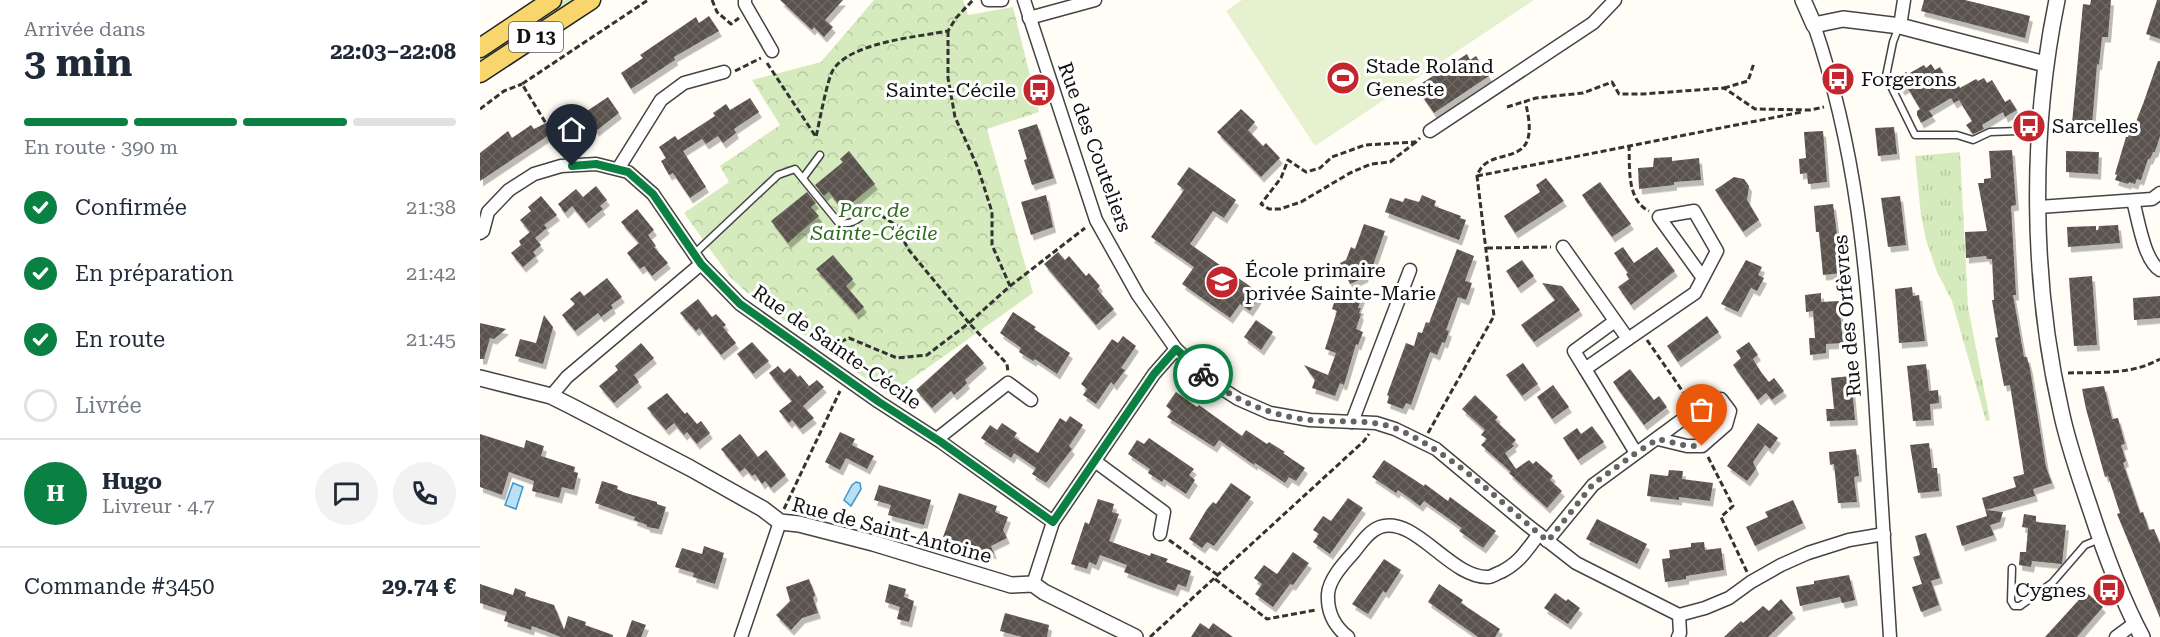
<!DOCTYPE html>
<html lang="fr">
<head>
<meta charset="utf-8">
<style>
  body { margin:0; font-family:"Roboto Serif",serif; background:#f2f2f3; color:#1f2937; height:100vh; display:flex; flex-direction:column; font-size:22px; white-space:nowrap }
  * { box-sizing:border-box; margin:0 }
  p { font-size:20px; color:#747a83 }
  .icon { flex:none; width:33px; height:33px; fill:none; stroke:currentColor; stroke-width:2; stroke-linecap:round; stroke-linejoin:round }
  .map { position:relative; flex:1; overflow:hidden }
  .drawer { display:flex; flex-direction:column; background:#fff; width:480px }
  .drawer>* { flex:none }
  .pin { position:absolute; display:grid; place-items:center; width:51px; height:51px; color:#fff; margin:-62px -26px; border-radius:50% 50% 50% 0; rotate:-45deg; box-shadow:0 0 6px #0007 }
  .pin .icon { rotate:45deg }
  .courier { position:absolute; display:grid; place-items:center; width:60px; height:60px; margin:-30px; border:4px solid #0b8043; border-radius:50%; background:#fff; color:#222; box-shadow:0 2px 8px #0007 }
  .summary em { font-style:normal; font-weight:700 }
  .summary div { display:flex; flex-direction:column-reverse }
  .summary { display:flex; align-items:center; justify-content:space-between; height:102px; padding:0 24px }
  h1 { font-size:39px; font-weight:700; line-height:45px }
  .bar { display:grid; grid-template-columns:repeat(4,1fr); gap:9px 6px; align-content:center; height:72px; padding:0 24px }
  .bar i { height:8px; border-radius:4px; background:#e0e1e3 }
  .bar .current { background:#0b8043 }
  .bar p { grid-column:span 4 }
  .line { display:flex; align-items:center; gap:15px; padding:0 24px; border-top:2px solid #e0e1e3 }
  .line div { flex:1 }
  .round { display:grid; place-items:center; flex:none; width:63px; height:63px; border-radius:32px; background:#f2f2f3 }
  ol { padding:0 24px; list-style:none }
  li { display:flex; align-items:center; gap:18px; height:66px }
  li p { margin-inline-start:auto }
  li .icon { padding:6px; border-radius:50%; background:#0b8043; color:#fff; stroke-width:4 }
  li:last-child { color:#747a83 }
  li i { width:33px; height:33px; border:3px solid #e0e1e3; border-radius:50% }
  main { display:flex; flex:1; min-height:0 }
  .map>svg:first-child { display:block }
</style>
</head>
<body>
<main>
<section class="drawer">
<div class="summary"><div><h1>3 min</h1><p>Arrivée dans</p></div><em>22:03–22:08</em></div>
<div class="bar"><i class="current"></i><i class="current"></i><i class="current"></i><i></i><p>En route · 390 m</p></div>
<ol>
<li><svg class="icon" aria-label="check" viewBox="0 0 24 24"><path d="M5 12l5 5 9-10"/></svg>Confirmée<p>21:38</p></li>
<li><svg class="icon" aria-label="check" viewBox="0 0 24 24"><path d="M5 12l5 5 9-10"/></svg>En préparation<p>21:42</p></li>
<li><svg class="icon" aria-label="check" viewBox="0 0 24 24"><path d="M5 12l5 5 9-10"/></svg>En route<p>21:45</p></li>
<li><i></i>Livrée</li>
</ol>
<div class="line" style="height:108px"><b class="round" style="background:#0b8043;color:#fff">H</b><div><b>Hugo</b><p>Livreur · 4.7</p></div><a class="round"><svg class="icon" aria-label="chat" viewBox="0 0 24 24"><path d="M4 5h16v11H9l-5 4z"/></svg></a><a class="round"><svg class="icon" aria-label="phone" viewBox="0 0 24 24"><path d="M5 4h4l2 5-3 2q2 4 5 5l2-3 5 2v4C11 20 4 13 5 4z"/></svg></a></div>
<div class="line" style="height:78px"><div>Commande #3450</div><b>29.74 €</b></div>
</section>
<div class="map">
<svg width="1680" height="637" viewBox="0 0 1680 637">
  <defs>
    <pattern id="grass-tufts" width="24" height="20" patternUnits="userSpaceOnUse" patternTransform="scale(1.5)"><rect width="24" height="20" fill="#d5ebbd"/><path d="M3 7l-1-3M5 7V3M7 7l1-3M15 17l-1-3M17 17v-4M19 17l1-3" fill="none" stroke="#b6c8a1"/></pattern>
    <pattern id="park-crowns" width="20" height="18" patternUnits="userSpaceOnUse" patternTransform="scale(1.5)"><rect width="20" height="18" fill="#d5ebbd"/><path d="M2 6a3 3 0 1 1 6 0M12 15a3 3 0 1 1 6 0" fill="none" stroke="#b6c8a1"/></pattern>
    <pattern id="building-cross-hatch" width="8" height="8" patternUnits="userSpaceOnUse" patternTransform="scale(1.5)"><rect width="8" height="8" fill="#5a524d"/><path d="M0 0l8 8M0 8l8-8" fill="none" stroke="#6d6662"/></pattern>
    <filter id="shadow"><feDropShadow dx="3" dy="5.5" stdDeviation="0" flood-color="#0004"/></filter>
  </defs>
  <rect width="100%" height="100%" fill="#fffdf5"/>
  <!-- grass -->
  <g fill="url(#grass-tufts)">
    <path d="M85,0H98L0,65V56Z"/>
    <path d="M1480,152L1488,307L1510,420L1506,421L1472,301L1457,272L1446,240L1441,216L1435,156Z"/>
  </g>
  <!-- park -->
  <path fill="url(#park-crowns)" d="M394,0H483L488,15L533,7L559,112L507,129L553,293L409,395L274,299L250,277L204,213L249,182L240,166L300,125L272,80L341,62Z"/>
  <!-- pitch -->
  <path fill="#e6f2cf" d="M762,0H1054L835,146L746,11Z"/>
  <!-- water -->
  <g fill="#b9e0f7" stroke="#3f96cf" stroke-width="1.5">
    <path d="M376,482L380,483L381,489L371,506L364,500L372,485Z"/>
    <path d="M33,483L43,487L36,509L25,505Z"/>
  </g>
  <!-- building -->
  <g fill="url(#building-cross-hatch)" filter="url(#shadow)">
    <path d="M300,0H363L345,20L353,27L344,37L334,27L332,30Z"/>
    <path d="M1444,0H1485L1550,16L1545,38L1441,11Z"/>
    <path d="M1611,0H1631L1628,37H1622L1619,65L1617,64L1612,125L1592,123L1603,4L1610,5Z"/>
    <path d="M1677,0H1680V39L1666,34Z"/>
    <path d="M229,16L239,31L194,57L195,60L151,89L141,73L163,58L160,55L216,17L219,23Z"/>
    <path d="M987,54L990,60L996,56L1009,76L954,113L940,93L946,89L942,83Z"/>
    <path d="M1678,61H1680V136L1675,152H1673L1670,159H1668L1661,180L1657,179L1655,184L1649,182L1648,184L1635,180L1637,175L1635,174L1646,137H1648L1653,123L1655,124L1663,104Z"/>
    <path d="M1451,64L1455,70L1460,67L1473,89L1479,86L1480,88L1496,79L1498,81L1504,78L1507,83L1512,80L1525,102L1530,99L1537,110L1525,117L1523,112L1502,125L1504,129L1493,134L1486,125L1492,121L1479,100L1474,103L1471,98L1449,111L1453,116L1441,123L1437,115V111L1440,109L1427,87L1422,90L1415,79L1426,72L1428,74L1444,65L1446,68Z"/>
    <path d="M128,97L139,113L116,131L114,127L101,136L99,132L90,138L87,135L80,139L75,131L0,181V153L28,131L32,138L51,125L54,129L91,110L93,112L101,108L104,113Z"/>
    <path d="M270,98L279,112L254,129L256,133L243,143L238,136L226,144L222,139L203,151L226,187L210,198L193,173L189,175L181,161L186,158L179,147L195,136L198,140L235,116L233,113L246,104L250,110Z"/>
    <path d="M761,109L775,122L768,130L783,146L786,143L800,158L781,177L737,132Z"/>
    <path d="M557,124L574,178L552,185L544,160L547,159L538,130Z"/>
    <path d="M1414,127L1417,154L1398,156L1395,128Z"/>
    <path d="M1343,131L1347,182L1328,184L1327,173L1320,174L1319,159L1326,158L1324,132Z"/>
    <path d="M1532,150L1536,205L1531,206L1536,295H1533L1544,357H1547L1550,369L1566,467L1572,483L1553,489L1555,496L1506,510L1523,512L1520,522L1510,525L1514,535L1482,546L1476,526L1507,516L1502,498L1536,487L1533,477L1544,474L1530,385L1524,386L1515,338L1518,337L1512,300H1514L1512,259H1507L1506,256L1486,258L1485,232L1507,231L1498,183H1504V179L1511,178L1509,151Z"/>
    <path d="M369,151L395,184L366,208H361L349,192L344,196L335,185L363,162L360,159Z"/>
    <path d="M1586,151L1619,152L1618,174L1586,172Z"/>
    <path d="M1192,157V161L1219,158L1221,180L1194,182V185L1159,189L1158,168L1173,167L1174,158Z"/>
    <path d="M709,167L756,200L744,218L733,211L710,244L781,294L770,311L760,304L750,318L702,284L714,267L671,237L704,190L697,184Z"/>
    <path d="M1254,177L1264,179L1269,186L1267,200L1279,220L1263,232L1235,190Z"/>
    <path d="M1066,178L1084,201L1035,233L1024,216L1060,192L1056,185Z"/>
    <path d="M1120,182L1151,224L1132,237L1102,195Z"/>
    <path d="M116,186L127,200L120,206L123,209L106,223L92,206L85,213L78,204L96,189L103,197Z"/>
    <path d="M327,192L336,203L331,207L339,216L308,243L291,221Z"/>
    <path d="M566,195L573,227L551,235L541,202Z"/>
    <path d="M942,195L956,201L954,206L981,216L980,218L986,220L979,240L905,212L910,198L923,202L925,198L939,202Z"/>
    <path d="M61,196L77,215L64,225L67,228L55,238L61,245L53,252L56,256L43,267L31,253L41,245L39,241L50,232L40,220L51,211L48,207Z"/>
    <path d="M1420,196L1426,245L1408,247L1401,198Z"/>
    <path d="M1353,204L1362,273L1343,275L1339,232H1336L1334,206Z"/>
    <path d="M157,209L174,230L168,235L176,246L174,247L188,263L172,276L164,266L160,269L147,253L159,243L141,222Z"/>
    <path d="M884,224L905,231L891,271L887,270L885,277L870,284L860,263L866,260L871,247L875,249Z"/>
    <path d="M1638,225L1640,243L1588,247L1587,227L1616,226V230H1618L1619,226Z"/>
    <path d="M1143,247L1154,263L1177,247L1195,271L1151,305L1138,287L1149,279L1146,274L1148,273L1134,253Z"/>
    <path d="M977,249L994,256L985,281L992,283L986,300L978,297L966,330L969,331L965,343L962,342L957,355L950,352L931,405L926,403L923,409L907,403L909,396L907,395L926,343L934,346L938,332L942,333L946,322L949,323Z"/>
    <path d="M578,252L585,260L589,256L606,276L609,273L620,286L617,289L634,309L616,325L564,264Z"/>
    <path d="M353,255L373,279L366,286L384,307L376,314L336,269Z"/>
    <path d="M1042,260L1054,276L1038,288L1026,271Z"/>
    <path d="M1266,260L1282,267L1278,275L1284,278L1277,291L1271,288L1258,312L1241,304Z"/>
    <path d="M1612,276L1617,345L1594,346L1589,278Z"/>
    <path d="M127,278L142,297L131,305L133,308L121,317L118,313L95,331L82,315L95,304L90,299L100,291L104,296Z"/>
    <path d="M1062,283L1082,286L1100,310L1054,342L1041,325L1075,300Z"/>
    <path d="M1432,287L1433,296L1439,295L1445,341L1419,343L1415,289Z"/>
    <path d="M862,291L882,297L878,308H881L879,313L881,314L876,329L883,332L878,345L876,344L864,385L860,383L855,396L832,388L835,380L824,365L848,375L856,353L845,349L857,311L852,309L856,297L859,298Z"/>
    <path d="M1341,293V302L1359,301L1363,343L1346,344V353L1330,355L1329,338H1335L1333,311L1326,312L1325,295Z"/>
    <path d="M1680,296V318L1654,320L1653,298Z"/>
    <path d="M218,299L232,317L236,314L246,325L243,327L256,343L241,355L219,328L216,331L200,313Z"/>
    <path d="M533,312L556,327L554,329L590,353L577,374L555,359L553,361L539,352L541,348L520,333Z"/>
    <path d="M64,315L73,327L63,364L35,356L40,339L56,343Z"/>
    <path d="M1227,316L1239,332L1198,362L1187,346Z"/>
    <path d="M776,320L793,332L781,350L764,337Z"/>
    <path d="M0,323L26,329L14,339L10,338L4,359H0Z"/>
    <path d="M643,336L656,346L641,368L645,370L634,385L631,382L616,404L603,395L607,389L601,384L632,339L638,343Z"/>
    <path d="M272,342L289,361L273,374L257,354Z"/>
    <path d="M1269,342L1278,355L1273,359L1281,372L1289,382L1294,378L1304,391L1292,400L1286,393L1278,400L1253,365L1261,358L1256,351Z"/>
    <path d="M161,343L174,358L154,375L159,382L134,403L119,386L138,370L135,366Z"/>
    <path d="M487,344L504,363L485,380L487,383L481,389L474,395L471,391L452,408L436,390Z"/>
    <path d="M1043,363L1058,384L1042,396L1026,375Z"/>
    <path d="M1446,364L1449,391L1458,390L1459,403L1450,404L1451,420L1433,421L1427,366Z"/>
    <path d="M298,366L304,373L310,368L318,377L320,375L329,386L323,391L337,380L344,387L323,406L334,418L320,429L312,420L309,423L299,411L312,401L289,373Z"/>
    <path d="M1150,369L1174,400L1179,396L1187,407L1164,425L1133,382Z"/>
    <path d="M1371,376L1375,420L1347,421L1346,409H1354L1351,378Z"/>
    <path d="M1073,385L1089,407L1072,419L1057,397Z"/>
    <path d="M1624,386L1632,419L1638,418L1645,444L1641,445L1646,461L1643,463L1660,513L1663,512L1669,530L1674,529L1680,544V618L1637,514L1640,513L1628,476L1625,477L1606,409L1602,389Z"/>
    <path d="M696,392L717,407L719,405L762,436L766,430L787,444L789,442L805,452L803,453L825,468L816,481L809,477L805,483L775,463L774,465L739,440L734,447L687,417L692,411L686,406Z"/>
    <path d="M187,393L205,414L207,412L217,424L221,421L230,433L217,444L207,432L204,435L194,423L186,430L167,408Z"/>
    <path d="M995,395L1018,417L1015,420L1036,440L1032,444L1034,446L1025,453L1036,469L1049,460L1053,464L1056,461L1073,476L1070,480L1082,491L1067,508L1029,473L1031,472L1001,445L1007,439L1001,435L1005,430L982,409Z"/>
    <path d="M590,416L603,425L589,446L592,449L566,483L552,474L556,468L534,453L531,458L501,438L510,425L517,430L522,423L537,433L534,437L558,453L580,418L586,422Z"/>
    <path d="M1278,423L1298,438L1290,449L1285,445L1273,462L1276,469L1267,481L1247,466Z"/>
    <path d="M1112,426L1124,442L1098,460L1083,438L1097,428L1101,434Z"/>
    <path d="M360,432L375,439L372,445L394,456L387,469L366,458L360,470L345,462Z"/>
    <path d="M0,434L44,448L46,440L64,446L61,456L95,467L94,472L98,473L94,490L82,487L79,498L52,491L54,481L29,472L22,495L0,487Z"/>
    <path d="M260,434L278,457L286,450L306,475L291,488L285,481L282,484L275,474L272,476L265,468L260,472L241,449Z"/>
    <path d="M669,438L714,469L709,475L715,480L706,494L684,479L682,482L668,473L670,469L648,454L657,440L664,444Z"/>
    <path d="M1449,443L1452,468H1457L1459,491L1438,493L1430,445Z"/>
    <path d="M1376,449L1379,476L1374,477L1377,502L1358,503L1354,464L1350,465L1349,452Z"/>
    <path d="M904,460L944,486L945,484L968,501L970,497L1016,531L1003,548L979,531L982,528L944,501L940,506L918,490L916,493L892,477Z"/>
    <path d="M1189,470L1203,471L1202,479L1233,483L1230,501L1199,497V500L1167,496L1170,474L1188,476Z"/>
    <path d="M122,481L138,486L137,489L146,493L177,502V504L186,507L179,529L167,527V525L154,520L155,517L115,503Z"/>
    <path d="M751,483L771,497L734,546L727,542L722,548L709,539L727,509L733,502L736,504Z"/>
    <path d="M399,485L451,500L444,525L408,515L411,505L394,500Z"/>
    <path d="M479,493L517,506L515,512L528,517L523,530L527,538L511,546L514,554L463,537Z"/>
    <path d="M868,498L883,508L850,554L833,542L839,534L833,530L843,516L851,521Z"/>
    <path d="M618,499L634,504L632,512L639,514L629,541L670,556L671,553L688,559L686,562L711,571L706,587L698,584L695,591L678,585L644,572L647,565L620,555L616,565L609,562L607,569L591,564L605,522L609,524Z"/>
    <path d="M1313,500L1323,523L1275,546L1266,527L1288,517L1285,512Z"/>
    <path d="M1544,514L1556,516V522L1586,525L1582,564L1552,561L1551,567L1539,565L1540,552H1546L1548,528L1542,527Z"/>
    <path d="M1117,519L1167,544L1157,564L1106,539Z"/>
    <path d="M1446,533L1460,578L1447,582L1451,581L1459,605L1441,612L1432,587L1442,584L1433,557L1440,555L1435,536Z"/>
    <path d="M1224,542L1225,550L1241,548L1244,570L1206,576V579L1185,582L1182,559L1190,558L1189,550L1211,547V543Z"/>
    <path d="M224,546L244,553L235,584L213,577L214,573L195,567L202,548L222,554Z"/>
    <path d="M813,552L829,563L813,585L810,584L793,607L775,594L782,584L774,578L784,565L797,574Z"/>
    <path d="M904,559L921,570L906,593L903,591L888,614L872,604Z"/>
    <path d="M1369,575L1375,600L1362,603L1360,597L1320,606L1316,587L1334,584V581Z"/>
    <path d="M329,579L335,595L333,598L338,613L322,618L311,630L296,615L310,601L306,587Z"/>
    <path d="M0,584L33,595L35,588L46,592L45,596L74,605L84,630L88,616L106,622L105,625L133,635V637H81L52,626L51,630L24,621L27,612L0,603Z"/>
    <path d="M409,584L426,589L424,597L434,601L429,622L417,619L420,607L405,602Z"/>
    <path d="M959,584L983,600L981,603L1020,629L1015,637H998L948,602Z"/>
    <path d="M1606,592L1623,607L1597,637H1565Z"/>
    <path d="M1075,593L1086,601L1088,599L1100,608L1088,624L1064,608Z"/>
    <path d="M1301,599L1313,613L1288,637H1244L1261,621L1263,623L1283,606L1289,611Z"/>
    <path d="M525,613L569,625L567,637H542L520,631Z"/>
    <path d="M152,620L166,625L161,637H146Z"/>
    <path d="M720,623L729,629L733,623L753,637H711Z"/>
  </g>
  <g fill="none" stroke-linecap="round" stroke-linejoin="round">
    <defs>
      <g id="service">
        <path d="M1419,26L1413,42L1406,76L1435,135H1477L1493,140L1510,132L1538,131"/>
        <path d="M323,178L340,155"/>
        <path d="M214,254L298,175L315,169L358,222C372,227 380,217 391,209"/>
        <path d="M1532,568L1531,601L1534,606H1540L1572,583L1605,545L1620,539"/>
      </g>
      <g id="minor">
        <path d="M265,0V4L292,51"/>
        <path d="M508,0H522"/>
        <path d="M544,0L616,220L658,295L696,349L733,383L758,399L790,413L830,420L896,423L915,429L956,449L1046,524L1096,563L1199,615L1225,608L1249,598L1271,582L1301,565L1328,553L1369,540L1404,534"/>
        <path d="M549,18L615,0"/>
        <path d="M1334,25C1376,147 1387,269 1395,396C1400,477 1405,557 1410,637"/>
        <path d="M1420,26L1424,0"/>
        <path d="M950,131L1113,23L1135,0"/>
        <path d="M138,169L181,100L204,83L244,72"/>
        <path d="M1653,201C1658,218 1664,261 1680,270"/>
        <path d="M1559,207L1672,199L1680,193"/>
        <path d="M0,233L3,231L8,212L29,190L54,174L81,166L116,164L148,172L173,194L221,264L260,304L399,402L461,442L573,522"/>
        <path d="M1083,247L1148,339L1105,369L1094,351L1135,321"/>
        <path d="M1148,339L1215,293L1237,251L1214,211L1179,217L1223,278"/>
        <path d="M1105,369L1156,453"/>
        <path d="M71,396L87,377L221,264"/>
        <path d="M872,422L930,270"/>
        <path d="M457,439L528,383L551,400"/>
        <path d="M616,462L684,512L680,534"/>
        <path d="M1067,541L1113,485L1229,400L1241,399L1250,411L1246,425L1222,446H1207L1178,439"/>
        <path d="M553,584L573,522L674,374L696,349"/>
        <path d="M261,637L300,522"/>
        <path d="M868,637C854,626 847,612 848,594C849,579 864,563 874,552C881,543 889,531 900,527C935,515 970,578 1008,577C1012,577 1017,573 1021,572C1040,562 1046,551 1059,534"/>
        <path d="M1198,637L1200,633L1199,615"/>
        <path d="M1636,637L1655,623"/>
      </g>
      <g id="tertiary">
        <path d="M1323,0L1334,25L1363,19L1420,26L1565,64"/>
        <path d="M1577,0C1550,131 1551,280 1581,411C1588,445 1600,478 1611,511C1625,554 1641,597 1662,637"/>
        <path d="M0,378L71,396L91,406L210,468L283,509L300,522L319,524L393,543L531,585L553,584L564,592L655,637"/>
      </g>
      <g id="primary">
        <path d="M0,48L72,0"/>
        <path d="M0,73L111,0"/>
      </g>
    </defs>
    <!-- service casing -->
    <use href="#service" stroke="#444" stroke-width="9"/>
    <!-- minor casing -->
    <use href="#minor" stroke="#444" stroke-width="15"/>
    <!-- tertiary casing -->
    <use href="#tertiary" stroke="#444" stroke-width="18"/>
    <!-- primary casing -->
    <use href="#primary" stroke="#222" stroke-width="21"/>
    <!-- path -->
    <g stroke="#333" stroke-width="3" stroke-dasharray="6 3" stroke-linecap="butt">
      <path d="M232,0L237,12L251,24L259,18"/>
      <path d="M468,31V78L475,117L498,168L512,212V245L530,286L489,323L527,364L528,372"/>
      <path d="M287,63L336,137C339,124 347,80 353,70C371,42 437,37 468,31L476,18L493,0"/>
      <path d="M255,71L281,58"/>
      <path d="M1244,88L1268,81L1274,63"/>
      <path d="M1027,107L1056,98L1103,93L1132,82L1139,94H1163L1244,88L1275,109L1330,110L1344,107"/>
      <path d="M0,109L24,91L42,84"/>
      <path d="M936,142L910,162L891,164L870,173L821,202L800,209H789L781,204L801,178L808,160L826,172L840,168L852,157L885,145L936,142L940,138"/>
      <path d="M1149,145C1150,166 1146,200 1169,211"/>
      <path d="M84,153L42,84L168,0"/>
      <path d="M997,176L1322,112"/>
      <path d="M1007,248L1071,247"/>
      <path d="M530,286L605,228"/>
      <path d="M1167,340L1208,399"/>
      <path d="M344,349L369,338L417,358L447,355L489,323L428,249L417,226L399,214"/>
      <path d="M1588,373C1620,372 1651,375 1680,359"/>
      <path d="M948,433L1014,316L997,176C1009,140 1065,177 1045,101"/>
      <path d="M1228,457L1253,506L1241,517L1267,572"/>
      <path d="M304,509L360,391"/>
      <path d="M689,540L739,576"/>
      <path d="M735,579L787,619L836,610"/>
      <path d="M670,637L884,441L889,434"/>
    </g>
    <!-- service -->
    <use href="#service" stroke="#fff" stroke-width="6"/>
    <!-- minor -->
    <use href="#minor" stroke="#fff" stroke-width="12"/>
    <!-- tertiary -->
    <use href="#tertiary" stroke="#fff" stroke-width="15"/>
    <!-- primary -->
    <use href="#primary" stroke="#f9d66b" stroke-width="18"/>
  </g>
  <g fill="none" stroke-linecap="round" stroke-linejoin="round">
    <!-- done -->
    <path stroke="#646461" stroke-width="6" stroke-dasharray="0 10.8" d="M723,374C752,400 791,416 830,420C859,423 890,418 917,429C975,454 1019,502 1068,541L1113,484L1156,453L1178,439L1207,446H1222"/>
    <!-- route -->
    <path stroke="#0b8043" stroke-width="8" d="M92,166L116,164L148,172L173,194L221,264L260,304L399,402L461,442L573,522L674,374L696,349L723,374"/>
  </g>
  <!-- icons -->
  <defs>
    <symbol id="stadium-disc" viewBox="-11 -11 22 22"><circle r="9.5" fill="#c4262e" stroke="#fff"/><path d="M0-5a6.5 5 0 1 0 0 10a6.5 5 0 1 0 0-10ZM-3.5-1.8h7v3.6h-7Z" fill="#fff"/></symbol>
    <symbol id="bus-disc" viewBox="-11 -11 22 22"><circle r="9.5" fill="#c4262e" stroke="#fff"/><path d="M-5-6H5V4H4V6H2V4H-2V6H-4V4H-5ZM-3.5-4V0h7V-4ZM-3.5 1.2v1.5H-2V1.2ZM2 1.2v1.5H3.5V1.2Z" fill="#fff"/></symbol>
    <symbol id="school-disc" viewBox="-11 -11 22 22"><circle r="9.5" fill="#c4262e" stroke="#fff"/><path d="M0-5L7-2L0 1L-7-2ZM-4 1L0 2.5L4 1V4Q0 6-4 4Z" fill="#fff"/></symbol>
  </defs>
  <g fill-rule="evenodd">
    <use href="#stadium-disc" x="844" y="59" width="38" height="38"/>
    <use href="#bus-disc" x="1339" y="60" width="38" height="38"/>
    <use href="#bus-disc" x="540" y="71" width="38" height="38"/>
    <use href="#bus-disc" x="1530" y="107" width="38" height="38"/>
    <use href="#school-disc" x="723" y="263" width="38" height="38"/>
    <use href="#bus-disc" x="1610" y="571" width="38" height="38"/>
  </g>
  <g text-anchor="middle" stroke-width="6" stroke-linejoin="round" paint-order="stroke">
    <!-- shield labels -->
    <rect fill="#fff" stroke="#585858" stroke-width="1.5" x="29" y="22" width="54" height="30" rx="4.5"/>
    <g font-size="18" font-weight="bold" fill="#111">
      <text x="56" y="43">D 13</text>
    </g>
    <!-- poi labels -->
    <g font-size="20" fill="#111" stroke="#fff" text-anchor="start">
      <text x="886" y="73">Stade Roland<tspan x="886" dy="23">Geneste</tspan></text>
      <text x="1381" y="86">Forgerons</text>
      <text x="536" y="97" text-anchor="end">Sainte-Cécile</text>
      <text x="1572" y="133">Sarcelles</text>
      <text x="765" y="277">École primaire<tspan x="765" dy="23">privée Sainte-Marie</tspan></text>
      <text x="1606" y="597" text-anchor="end">Cygnes</text>
    </g>
    <!-- street labels -->
    <g font-size="20" fill="#111" stroke="#fff">
      <text transform="translate(615 147) rotate(70)" y="7">Rue des Couteliers</text>
      <text transform="translate(1367 316) rotate(-95)" y="7">Rue des Orfèvres</text>
      <text transform="translate(357 347) rotate(35)" y="7">Rue de Sainte-Cécile</text>
      <text transform="translate(412 530) rotate(15)" y="7">Rue de Saint-Antoine</text>
    </g>
    <!-- park labels -->
    <g font-size="20" font-style="italic" fill="#2f6b1f" stroke="#fff">
      <text x="394" y="217">Parc de<tspan x="394" dy="23">Sainte-Cécile</tspan></text>
    </g>
  </g>
</svg>
<div class="pin" style="left:1222px;top:446px;background:#ea580c"><svg class="icon" aria-label="bag" viewBox="0 0 24 24"><path d="M5 8h14l-1 12H6zM9 8a3 3 0 0 1 6 0"/></svg></div>
<div class="pin" style="left:92px;top:166px;background:#1f2937"><svg class="icon" aria-label="home" viewBox="0 0 24 24"><path d="M3 11l9-7 9 7M6 9v11h12V9"/></svg></div>
<div class="courier" style="left:723px;top:374px"><svg class="icon" aria-label="bike" viewBox="0 0 24 24"><circle cx="6" cy="16" r="4"/><circle cx="18" cy="16" r="4"/><path d="M6 16l4-8h5l3 8M10 8l3 8H6M13 5h3"/></svg></div>
</div>
</main>
</body>
</html>
